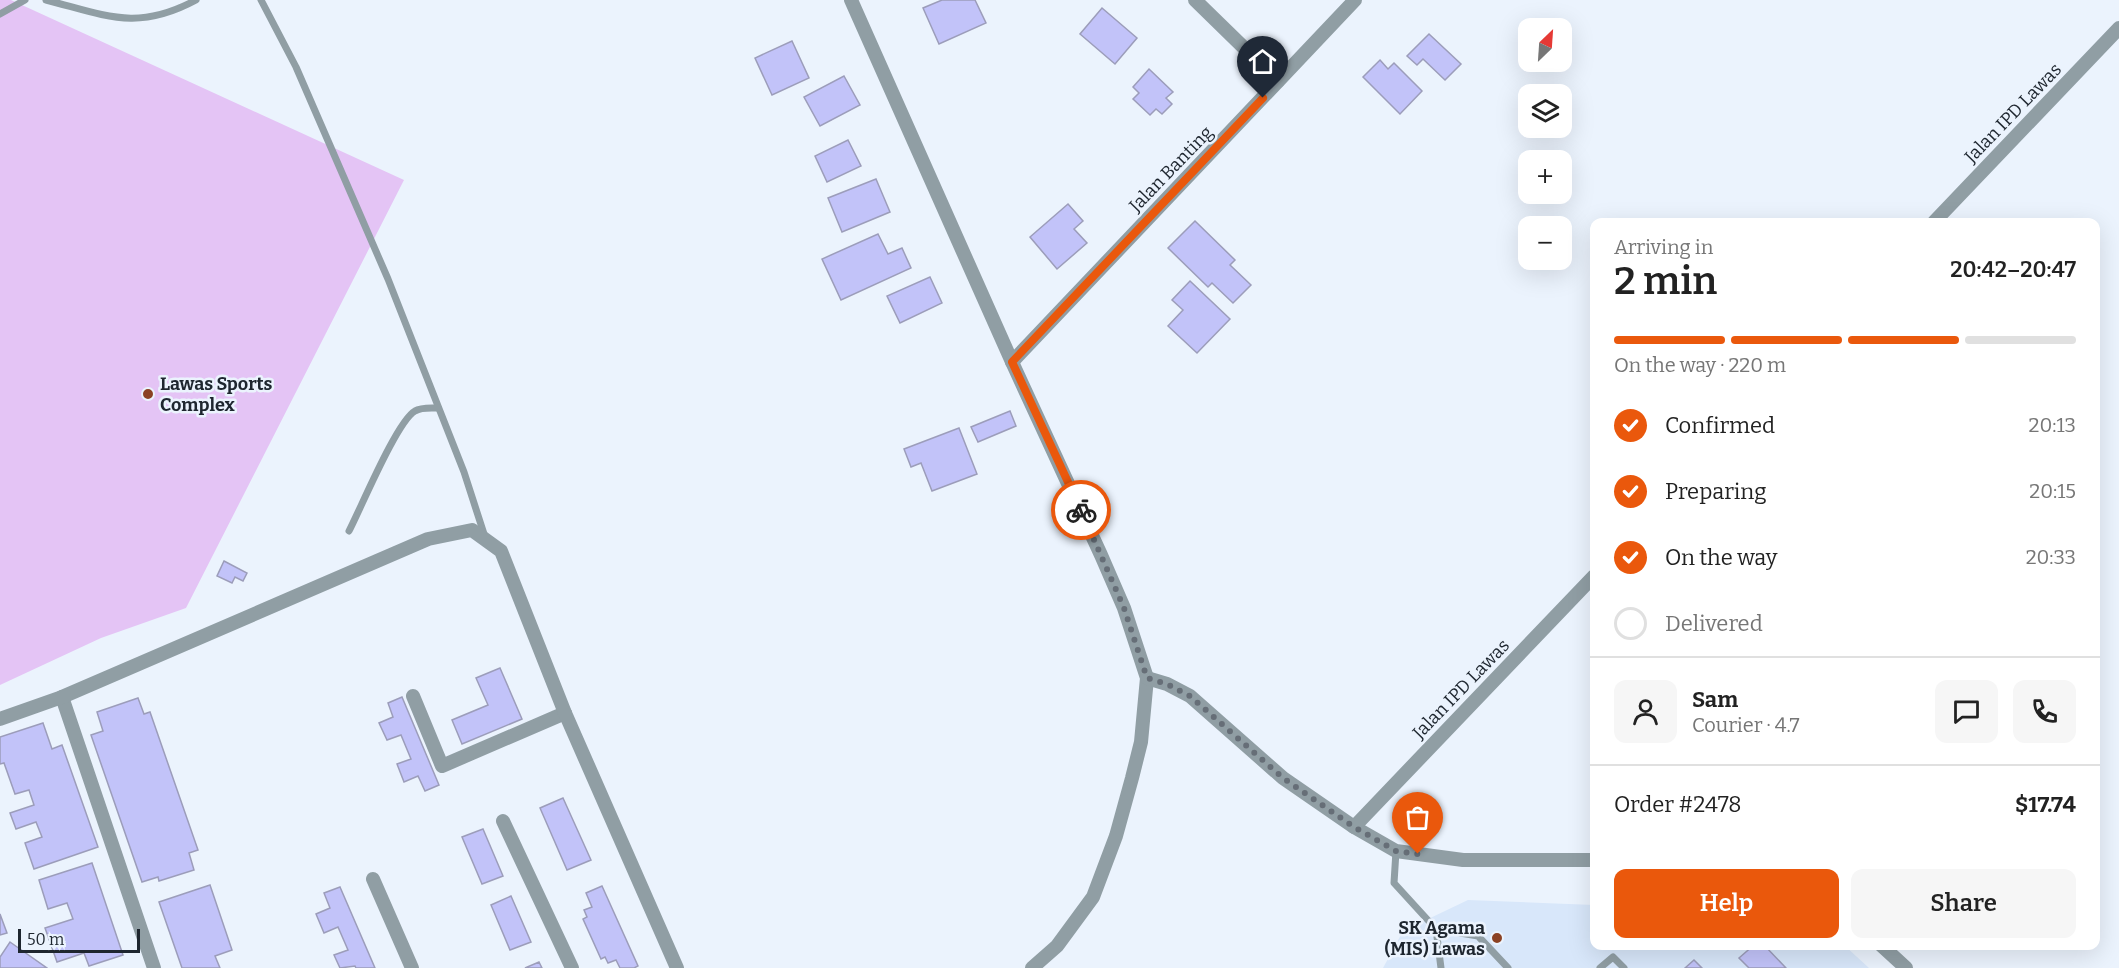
<!DOCTYPE html>
<html lang="en">
<head>
<meta charset="utf-8">
<style>
  body { margin:0; font-family:Bitter,serif; background:#f6f6f6; color:#222; height:100vh; display:flex; flex-direction:column; font-size:22px; white-space:nowrap }
  * { box-sizing:border-box; margin:0 }
  p { font-size:20px; color:#767676 }
  .icon { flex:none; width:33px; height:33px; fill:none; stroke:currentColor; stroke-width:2; stroke-linecap:round; stroke-linejoin:round }
  .map { position:relative; flex:1; overflow:hidden }
  .drawer { position:absolute; left:1590px; top:218px; width:510px; height:732px; display:flex; flex-direction:column; background:#fff; border-radius:12px; box-shadow:0 6px 24px #0002 }
  .drawer>* { flex:none }
  .needle { width:39px; rotate:25deg }
  .buttons { position:absolute; left:1518px; top:18px; display:grid; gap:12px }
  .buttons a { display:grid; place-items:center; width:54px; height:54px; border-radius:12px; background:#fff; box-shadow:0 6px 24px #0002; font-size:30px }
  .scale { position:absolute; left:18px; bottom:15px; width:122px; box-sizing:border-box; padding-left:6px; border:3px solid #1e262f; border-top:0; font-size:16px; line-height:21px; white-space:nowrap; color:#1e262f; -webkit-text-stroke:4px #ebf3fd; paint-order:stroke }
  .pin { position:absolute; display:grid; place-items:center; width:51px; height:51px; color:#fff; margin:-62px -26px; border-radius:50% 50% 50% 0; rotate:-45deg; box-shadow:0 0 6px #0007 }
  .pin .icon { rotate:45deg }
  .courier { position:absolute; display:grid; place-items:center; width:60px; height:60px; margin:-30px; border:4px solid #ea580c; border-radius:50%; background:#fff; color:#222; box-shadow:0 2px 8px #0007 }
  .summary em { font-style:normal; font-weight:600 }
  .summary div { display:flex; flex-direction:column-reverse }
  .summary { display:flex; align-items:center; justify-content:space-between; height:102px; padding:0 24px }
  h1 { font-size:39px; font-weight:600; line-height:45px }
  .bar { display:grid; grid-template-columns:repeat(4,1fr); gap:9px 6px; align-content:center; height:72px; padding:0 24px }
  .bar i { height:8px; border-radius:4px; background:#e0e0e0 }
  .bar .active { background:#ea580c }
  .bar p { grid-column:span 4 }
  .line { display:flex; align-items:center; gap:15px; padding:0 24px; border-top:2px solid #e0e0e0 }
  .line div { flex:1 }
  .round { display:grid; place-items:center; flex:none; width:63px; height:63px; border-radius:12px; background:#f6f6f6 }
  ol { padding:0 24px; list-style:none }
  li { display:flex; align-items:center; gap:18px; height:66px }
  li p { margin-inline-start:auto }
  li .icon { padding:6px; border-radius:50%; background:#ea580c; color:#fff; stroke-width:4 }
  li:last-child { color:#767676 }
  li i { width:33px; height:33px; border:3px solid #e0e0e0; border-radius:50% }
  .button { display:flex; gap:12px; margin-top:auto; padding:12px 24px }
  .button a { flex:1; height:69px; border-radius:12px; background:#ea580c; color:#fff; font-size:24px; font-weight:600; line-height:69px; text-align:center }
  .button a+a { background:#f6f6f6; color:#222 }
  .map>svg:first-child { display:block }
</style>
</head>
<body>
<div class="map">
<svg width="2119" height="968" viewBox="0 0 2119 968">
  <rect width="100%" height="100%" fill="#ebf3fd"/>
  <!-- built -->
  <path fill="#d8e7fa" d="M1468,900L1594,905V945H1844L1869,968H1383L1403,931Z"/>
  <!-- green -->
  <path fill="#e4c4f5" d="M0,0H11L404,180L186,608L101,638L0,685Z"/>
  <!-- building -->
  <g fill="#c2c3f9" stroke="#9c9dba" stroke-width="1.5">
    <path d="M942,0H975L986,23L939,44L923,8Z"/>
    <path d="M1102,8L1137,38L1115,64L1080,34Z"/>
    <path d="M1429,34L1461,64L1445,80L1423,59L1417,65L1407,56Z"/>
    <path d="M792,41L809,78L772,95L755,58Z"/>
    <path d="M1380,60L1388,69L1394,63L1422,91L1400,114L1363,77Z"/>
    <path d="M1149,69L1173,92L1166,98L1172,104L1162,114L1156,109L1150,115L1133,99L1139,93L1133,87Z"/>
    <path d="M844,76L860,105L820,126L804,97Z"/>
    <path d="M848,140L861,166L827,182L815,156Z"/>
    <path d="M876,179L890,212L842,232L828,198Z"/>
    <path d="M1068,204L1083,221L1074,229L1087,243L1057,269L1030,237Z"/>
    <path d="M1195,221L1235,260L1230,265L1251,285L1233,303L1212,283L1208,287L1168,248Z"/>
    <path d="M878,234L888,254L902,248L911,268L841,300L822,259Z"/>
    <path d="M930,277L942,303L900,323L887,296Z"/>
    <path d="M1190,281L1230,319L1197,353L1168,326L1183,310L1172,300Z"/>
    <path d="M1010,411L1016,426L978,442L971,427Z"/>
    <path d="M959,428L977,474L932,491L921,463L911,467L904,449Z"/>
    <path d="M224,561L247,573L243,581L235,577L232,583L217,576Z"/>
    <path d="M500,668L522,719L462,744L452,720L488,705L476,678Z"/>
    <path d="M402,697L439,785L425,791L418,776L404,782L397,764L411,759L401,735L387,740L379,723L393,717L388,703Z"/>
    <path d="M138,698L144,714L150,712L198,850L189,853L194,870L159,881L158,877L142,882L91,735L103,731L97,712Z"/>
    <path d="M43,723L52,749L62,745L98,847L34,869L25,843L42,837L36,822L16,829L10,813L34,805L29,790L15,794L4,763L0,764V737Z"/>
    <path d="M563,798L591,860L567,870L540,808Z"/>
    <path d="M483,829L503,876L482,884L462,837Z"/>
    <path d="M92,863L123,955L89,966L84,953L57,962L45,928L73,919L67,903L48,909L39,880Z"/>
    <path d="M210,885L232,950L215,956L220,968H182L159,902Z"/>
    <path d="M602,886L638,966L634,968H620L616,960L608,963L605,957L601,959L583,919L587,917L584,910L592,907L586,893Z"/>
    <path d="M340,887L375,968H356L355,966L340,968L334,955L348,950L338,927L324,933L316,914L330,908L324,893Z"/>
    <path d="M511,896L531,942L510,950L491,905Z"/>
    <path d="M0,914L7,933L0,935Z"/>
    <path d="M10,942L47,968H0V957Z"/>
    <path d="M1754,945H1764L1786,968H1749L1739,958Z"/>
    <path d="M1694,960L1702,968H1685Z"/>
    <path d="M539,962L542,968H525Z"/>
  </g>
  <g fill="none" stroke-linecap="round" stroke-linejoin="round">
    <!-- service -->
    <g stroke="#909ea4" stroke-width="7">
      <path d="M46,0C105,15 137,32 196,0"/>
      <path d="M261,0L296,67L388,279L464,472L485,537"/>
      <path d="M0,14L25,0"/>
      <path d="M349,531C361,508 397,421 415,411C421,407 431,408 438,408"/>
      <path d="M1396,851L1394,883L1436,929L1441,968"/>
      <path d="M1436,929L1478,936L1508,968"/>
      <path d="M1600,968L1613,957L1624,968"/>
    </g>
    <!-- minor -->
    <g stroke="#909ea4" stroke-width="14">
      <path d="M851,0L1012,362L1101,555L1124,608L1147,678L1141,742L1132,778L1116,836L1093,897L1057,946L1032,968"/>
      <path d="M1195,0L1278,81"/>
      <path d="M1934,222L2119,28"/>
      <path d="M1012,362L1355,0"/>
      <path d="M1147,678L1167,684L1190,696L1283,778L1354,827L1396,851L1463,860H1594"/>
      <path d="M413,696L442,766L565,713"/>
      <path d="M62,697L154,968"/>
      <path d="M0,719L62,697L428,539L472,530L501,551L565,713L677,968"/>
      <path d="M503,821L572,968"/>
      <path d="M1354,827L1594,576"/>
      <path d="M373,879L412,968"/>
      <path d="M1881,945L1906,968"/>
    </g>
  </g>
  <g fill="none" stroke-linecap="round" stroke-linejoin="round">
    <!-- done -->
    <path stroke="#666e77" stroke-width="6" stroke-dasharray="0 10.8" d="M1081,510L1124,608L1147,678L1167,684L1190,696L1283,778L1354,827L1396,851L1418,854"/>
    <!-- route -->
    <path stroke="#ea580c" stroke-width="8" d="M1081,510L1012,362L1263,98"/>
  </g>
  <!-- markers -->
  <g fill="#8b4224" stroke="#ebf3fd" stroke-width="2">
    <circle cx="148" cy="394" r="6"/>
    <circle cx="1497" cy="938" r="6"/>
  </g>
  <g text-anchor="middle" stroke-width="5" stroke-linejoin="round" paint-order="stroke">
    <!-- street labels -->
    <g font-size="18" fill="#1e262f" stroke="#ebf3fd">
      <text transform="translate(2013 113) rotate(-46)" y="6">Jalan IPD Lawas</text>
      <text transform="translate(1171 169) rotate(-46)" y="6">Jalan Banting</text>
      <text transform="translate(1461 689) rotate(-46)" y="6">Jalan IPD Lawas</text>
    </g>
    <!-- poi labels -->
    <g font-size="18" font-weight="bold" fill="#1e262f" stroke="#ebf3fd" text-anchor="start">
      <text x="160" y="390">Lawas Sports<tspan x="160" dy="21">Complex</tspan></text>
      <text x="1485" y="934" text-anchor="end">SK Agama<tspan x="1485" dy="21">(MIS) Lawas</tspan></text>
    </g>
  </g>
</svg>
<div class="buttons">
<a><svg class="needle" viewBox="-14 -14 28 28"><path d="M0-13l5 13h-10z" fill="#e53935"/><path d="M0 13l5-13h-10z" fill="#767676"/></svg></a>
<a><svg class="icon" aria-label="layers" viewBox="0 0 24 24"><path d="M12 4l9 5-9 5-9-5zM3 14l9 5 9-5"/></svg></a>
<a>+</a>
<a>−</a>
</div>
<div class="scale">50 m</div>
<div class="pin" style="left:1418px;top:854px;background:#ea580c"><svg class="icon" aria-label="bag" viewBox="0 0 24 24"><path d="M5 8h14l-1 12H6zM9 8a3 3 0 0 1 6 0"/></svg></div>
<div class="pin" style="left:1263px;top:98px;background:#1f2937"><svg class="icon" aria-label="home" viewBox="0 0 24 24"><path d="M3 11l9-7 9 7M6 9v11h12V9"/></svg></div>
<div class="courier" style="left:1081px;top:510px"><svg class="icon" aria-label="bike" viewBox="0 0 24 24"><circle cx="6" cy="16" r="4"/><circle cx="18" cy="16" r="4"/><path d="M6 16l4-8h5l3 8M10 8l3 8H6M13 5h3"/></svg></div>
<section class="drawer">
<div class="summary"><div><h1>2 min</h1><p>Arriving in</p></div><em>20:42–20:47</em></div>
<div class="bar"><i class="active"></i><i class="active"></i><i class="active"></i><i></i><p>On the way · 220 m</p></div>
<ol>
<li><svg class="icon" aria-label="check" viewBox="0 0 24 24"><path d="M5 12l5 5 9-10"/></svg>Confirmed<p>20:13</p></li>
<li><svg class="icon" aria-label="check" viewBox="0 0 24 24"><path d="M5 12l5 5 9-10"/></svg>Preparing<p>20:15</p></li>
<li><svg class="icon" aria-label="check" viewBox="0 0 24 24"><path d="M5 12l5 5 9-10"/></svg>On the way<p>20:33</p></li>
<li><i></i>Delivered</li>
</ol>
<div class="line" style="height:108px"><a class="round"><svg class="icon" aria-label="person" viewBox="0 0 24 24"><circle cx="12" cy="8" r="4"/><path d="M4 21q1-7 8-7t8 7"/></svg></a><div><b>Sam</b><p>Courier · 4.7</p></div><a class="round"><svg class="icon" aria-label="chat" viewBox="0 0 24 24"><path d="M4 5h16v11H9l-5 4z"/></svg></a><a class="round"><svg class="icon" aria-label="phone" viewBox="0 0 24 24"><path d="M5 4h4l2 5-3 2q2 4 5 5l2-3 5 2v4C11 20 4 13 5 4z"/></svg></a></div>
<div class="line" style="height:78px"><div>Order #2478</div><b>$17.74</b></div>
<div class="button"><a>Help</a><a>Share</a></div>
</section>
</div>
</body>
</html>
